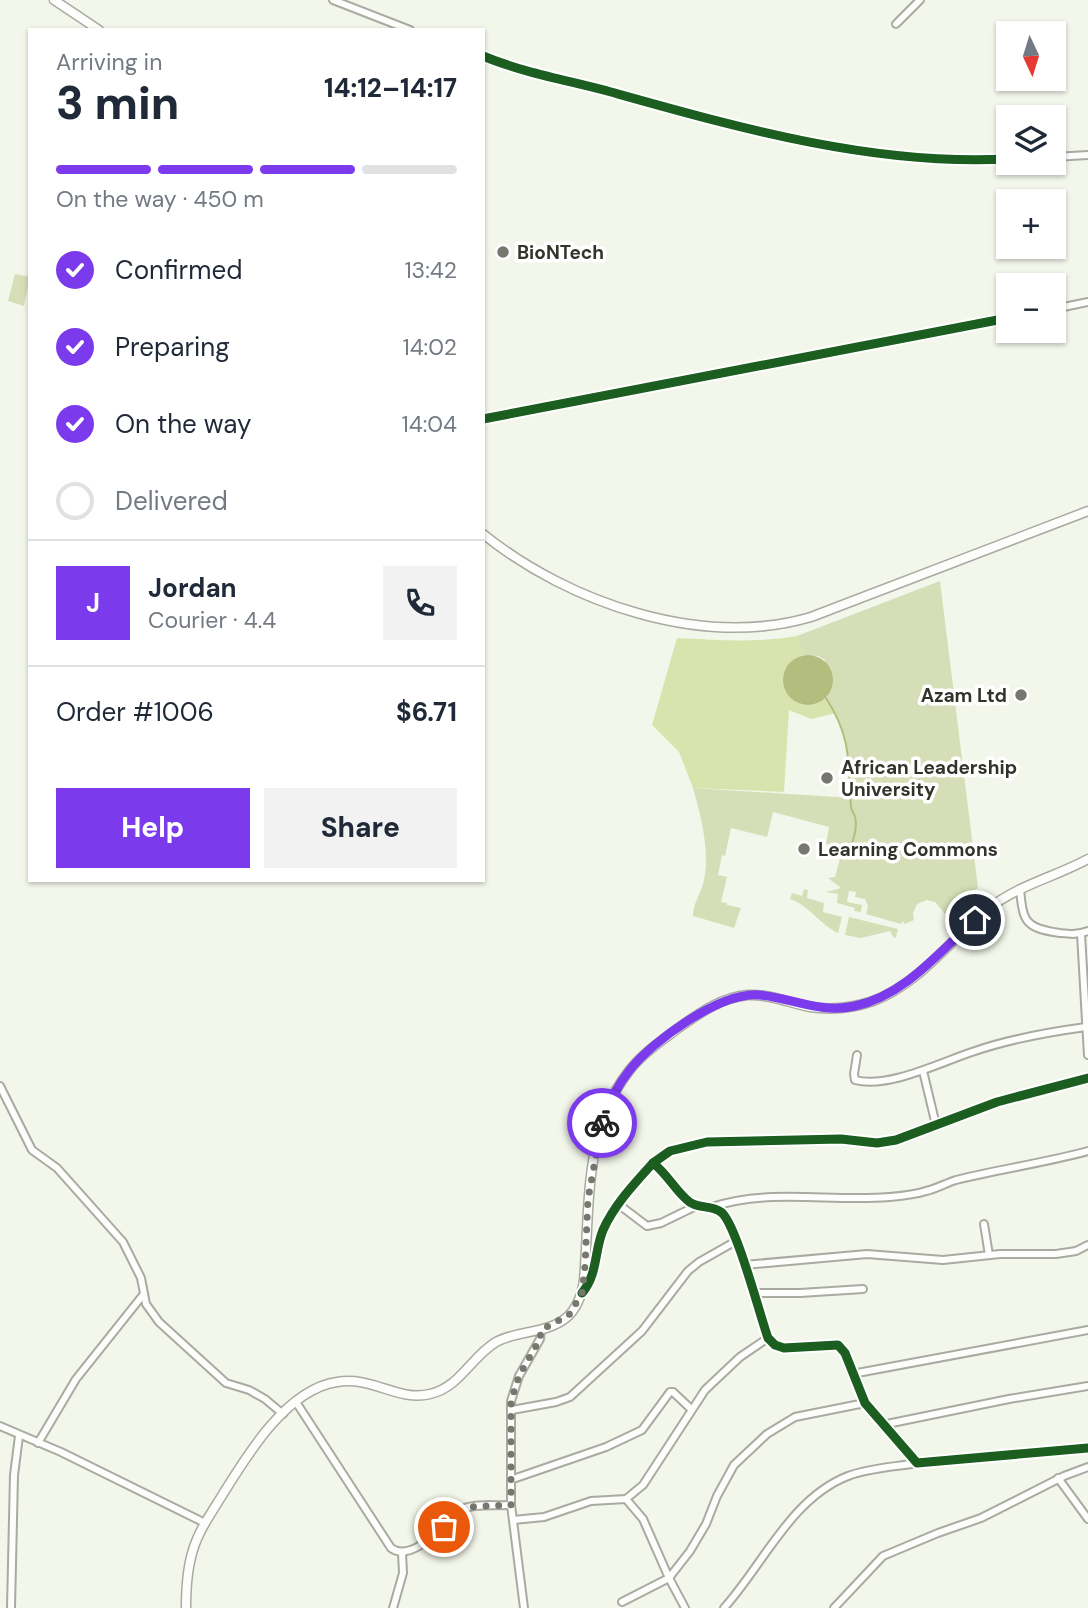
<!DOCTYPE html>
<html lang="en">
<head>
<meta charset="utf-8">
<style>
  body { margin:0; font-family:"DM Sans",sans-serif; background:#f2f2f3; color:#1f2937; height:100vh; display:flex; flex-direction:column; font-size:26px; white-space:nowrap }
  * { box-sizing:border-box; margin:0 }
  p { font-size:23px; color:#747a83 }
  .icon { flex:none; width:38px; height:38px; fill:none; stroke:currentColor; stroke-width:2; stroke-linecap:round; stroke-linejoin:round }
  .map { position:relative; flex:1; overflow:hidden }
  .drawer { position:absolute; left:28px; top:28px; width:457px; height:854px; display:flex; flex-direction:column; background:#fff; border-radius:0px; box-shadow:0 2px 5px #0004 }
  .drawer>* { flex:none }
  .needle { width:46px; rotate:176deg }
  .controls { position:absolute; left:996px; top:21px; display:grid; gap:14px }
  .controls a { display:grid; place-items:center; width:70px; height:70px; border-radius:0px; background:#fff; box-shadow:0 2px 5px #0004; font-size:35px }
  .pin { position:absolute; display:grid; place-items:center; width:60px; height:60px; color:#fff; margin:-30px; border:4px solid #fff; border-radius:50%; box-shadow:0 2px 7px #0007 }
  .courier { position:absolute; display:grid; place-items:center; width:70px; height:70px; margin:-35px; border:5px solid #7c3aed; border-radius:50%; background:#fff; color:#222; box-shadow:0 2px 9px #0007 }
  .summary em { font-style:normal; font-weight:800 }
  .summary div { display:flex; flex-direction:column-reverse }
  .summary { display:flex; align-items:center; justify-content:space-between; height:119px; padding:0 28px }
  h1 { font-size:46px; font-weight:800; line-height:52px }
  .bar { display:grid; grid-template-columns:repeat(4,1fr); gap:10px 7px; align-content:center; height:84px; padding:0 28px }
  .bar i { height:9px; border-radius:5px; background:#e0e1e3 }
  .bar .active { background:#7c3aed }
  .bar p { grid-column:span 4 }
  .line { display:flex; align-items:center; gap:18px; padding:0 28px; border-top:2px solid #e0e1e3 }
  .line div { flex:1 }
  .round { display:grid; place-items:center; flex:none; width:74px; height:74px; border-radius:0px; background:#f2f2f3 }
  ol { padding:0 28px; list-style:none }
  li { display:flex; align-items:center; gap:21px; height:77px }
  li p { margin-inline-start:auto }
  li .icon { padding:7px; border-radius:50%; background:#7c3aed; color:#fff; stroke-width:4 }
  li:last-child { color:#747a83 }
  li i { width:38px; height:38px; border:4px solid #e0e1e3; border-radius:50% }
  .cta { display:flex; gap:14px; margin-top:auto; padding:14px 28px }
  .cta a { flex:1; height:80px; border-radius:0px; background:#7c3aed; color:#fff; font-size:28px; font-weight:800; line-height:80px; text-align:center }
  .cta a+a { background:#f2f2f3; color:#1f2937 }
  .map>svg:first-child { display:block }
</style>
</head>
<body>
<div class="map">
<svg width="1088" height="1608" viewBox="0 0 1088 1608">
  <rect width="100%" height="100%" fill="#f3f6ea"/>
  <!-- green -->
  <g fill="#d6deb7">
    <path d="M15,274L30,277L24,306L8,301Z"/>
    <path d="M940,581L978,888L958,899L945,914L935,902L927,900L917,904L913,913L914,920L905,924L902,921L901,924L866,914L868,906L865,899L855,897L856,892L849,891L847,902L862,905L861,912L854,911L855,908L837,903L838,894L826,892L841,888L828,878L835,877L843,848L826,844L829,827L773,812L767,837L731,828L725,856L722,855L718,875L727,877L721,902L727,903V905L741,908L734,928L693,916C693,903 701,894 704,880C710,851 701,816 693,788L852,798C849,759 848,731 826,698L828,696L825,660L818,656L803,655L797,636Z"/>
    <path d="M804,889L808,890L807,898L824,903L823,912L842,917L838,933C819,924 810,906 790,899L792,893L802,896Z"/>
    <path d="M849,917L898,929L896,937L894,938L890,931L861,938L845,935Z"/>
  </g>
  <!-- forest -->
  <path fill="#d9e3ae" d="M797,636L803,655C762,671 794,724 826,698L836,713L811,719L789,710L784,792L693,788L679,752L652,725L677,638C717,640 757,643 797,636Z"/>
  <!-- water -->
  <circle fill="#b3be7e" cx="808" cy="680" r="25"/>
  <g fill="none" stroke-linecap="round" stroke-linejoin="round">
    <!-- stream -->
    <path stroke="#b3be7e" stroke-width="2" d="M826,698C852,738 848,763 851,807C852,813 854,812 855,817C858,826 854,836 852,844"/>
    <defs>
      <g id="street">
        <path d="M333,0L410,30"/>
        <path d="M896,24L920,0"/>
        <path d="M483,56C521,72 570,81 611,92C740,128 873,166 1008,159"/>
        <path d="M1054,157L1088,155"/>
        <path d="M1054,309L1088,302"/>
        <path d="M483,419L1008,318"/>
        <path d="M1020,889C1023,922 1025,928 1060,933C1070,934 1078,935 1088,931"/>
        <path d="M1081,934L1088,1055"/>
        <path d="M857,1055L854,1074L855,1080C889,1089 943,1061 975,1051C1010,1039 1049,1032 1086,1027"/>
        <path d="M923,1071L936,1125"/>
        <path d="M0,1086L32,1150L57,1168L123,1242L141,1278L146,1304L159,1322L226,1383L249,1390L265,1399L283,1414"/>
        <path d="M653,1163L670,1151L707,1142L841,1139L877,1143L896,1140L997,1102L1088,1078"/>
        <path d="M618,1204L647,1226L661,1223L696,1206"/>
        <path d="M712,1207C769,1188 830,1202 889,1197C901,1196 914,1195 926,1191C936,1189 946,1183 956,1180C1000,1169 1044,1163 1088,1151"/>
        <path d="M984,1224L989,1255"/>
        <path d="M744,1265L867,1254L943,1260L1000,1254H1056L1076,1251L1088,1245"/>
        <path d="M582,1293C598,1274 594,1252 603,1230C615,1204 634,1184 653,1163C666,1173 674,1188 686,1199C696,1210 710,1204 721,1212C736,1223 760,1316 768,1338L775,1345L784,1348L838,1345L845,1353L865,1403L917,1463L1088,1448"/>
        <path d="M753,1293H800L863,1289"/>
        <path d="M852,1374L1088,1330"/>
        <path d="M296,1402L391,1548C407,1560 430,1539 443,1528C449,1522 454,1512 462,1509C476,1503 496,1506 511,1505"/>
        <path d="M512,1410L556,1402L570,1397L642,1331L688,1271L699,1262L736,1241"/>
        <path d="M882,1425L1009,1399L1088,1386"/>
        <path d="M0,1426L61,1452L205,1523"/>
        <path d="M38,1443L76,1379L143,1295"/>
        <path d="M1058,1478L1088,1519"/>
        <path d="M513,1479L606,1447L642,1430L670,1392H673L691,1409"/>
        <path d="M626,1499L643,1519L669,1578L685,1608"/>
        <path d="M513,1520L544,1517L591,1501L626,1499L643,1485L705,1390L740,1357L768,1338"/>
        <path d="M622,1602L669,1578L690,1551L706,1524L717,1496L734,1465L767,1434L795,1417L865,1403"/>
        <path d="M11,1608L14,1475L19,1436"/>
        <path d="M393,1608L403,1573L402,1553L404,1552"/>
        <path d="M524,1608L511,1505V1401L519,1376L540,1339L541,1330"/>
        <path d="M724,1608C763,1565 791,1498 848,1476C869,1468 894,1467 917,1463"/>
        <path d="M834,1608L883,1556L938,1533L981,1518L1064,1476L1088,1467"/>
      </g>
      <g id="secondary">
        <path d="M54,0L99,30"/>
        <path d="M483,534C569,603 702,649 811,617L1088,511"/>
        <path d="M186,1608C186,1589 187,1569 193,1550C199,1530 212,1512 223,1494C247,1455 287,1389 337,1382C373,1376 398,1402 430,1394C460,1387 471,1357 496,1342C518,1330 546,1334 566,1318C577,1309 582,1294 584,1280C590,1211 583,1129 629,1071C642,1054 660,1042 677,1029C698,1014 721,997 748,995C770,994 789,1003 810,1007C831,1010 853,1008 873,1001C919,984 951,939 988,909C1018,885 1055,877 1088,859"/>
      </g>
    </defs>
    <!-- street casing -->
    <use href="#street" stroke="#a9aba2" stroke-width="10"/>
    <!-- secondary casing -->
    <use href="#secondary" stroke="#a9aba2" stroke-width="11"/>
    <!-- street -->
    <use href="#street" stroke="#fdfefc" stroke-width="6"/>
    <!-- secondary -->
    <use href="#secondary" stroke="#fdfefc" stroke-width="8"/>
    <defs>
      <g id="cycleway">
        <path d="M483,56C521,72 570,81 611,92C740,128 873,166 1008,159"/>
        <path d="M483,419L1008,318"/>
        <path d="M653,1163L670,1151L707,1142L841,1139L877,1143L896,1140L997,1102L1088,1078"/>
        <path d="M582,1293C598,1274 594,1252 603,1230C615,1204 634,1184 653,1163C666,1173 674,1188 686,1199C696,1210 710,1204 721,1212C736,1223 760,1316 768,1338L775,1345L784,1348L838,1345L845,1353L865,1403L917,1463L1088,1448"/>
      </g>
    </defs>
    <!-- cycleway casing -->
    <use href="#cycleway" stroke="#fff" stroke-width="13"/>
    <!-- cycleway -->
    <use href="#cycleway" stroke="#1b5e20" stroke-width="9"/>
  </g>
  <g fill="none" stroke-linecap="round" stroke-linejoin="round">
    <!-- done -->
    <path stroke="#76786e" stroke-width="7" stroke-dasharray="0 12.6" d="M444,1527L458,1511L465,1507L511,1505V1401L519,1376L540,1339L541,1330L569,1315L582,1293L585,1266L588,1199L602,1123"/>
    <!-- route -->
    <path stroke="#7c3aed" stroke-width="9" d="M602,1123C608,1105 617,1086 629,1071C652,1041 721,991 760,995C792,998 821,1014 855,1006C905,995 938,953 975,920"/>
  </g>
  <!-- markers -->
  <g fill="#76786e" stroke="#fff" stroke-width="2.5">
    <circle cx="503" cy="252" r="7"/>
    <circle cx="1021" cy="695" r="7"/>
    <circle cx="827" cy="778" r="7"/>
    <circle cx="804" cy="849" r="7"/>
  </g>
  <g text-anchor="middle" stroke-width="7" stroke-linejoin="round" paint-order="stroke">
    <!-- poi labels -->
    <g font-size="19" font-weight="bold" fill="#32342c" stroke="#fff" text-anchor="start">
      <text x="517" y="259">BioNTech</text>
      <text x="1007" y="702" text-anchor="end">Azam Ltd</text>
      <text x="841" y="774">African Leadership<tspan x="841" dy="22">University</tspan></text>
      <text x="818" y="856">Learning Commons</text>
    </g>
  </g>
</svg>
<div class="controls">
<a><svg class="needle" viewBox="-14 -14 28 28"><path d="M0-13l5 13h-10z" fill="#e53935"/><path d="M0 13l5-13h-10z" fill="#747a83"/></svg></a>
<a><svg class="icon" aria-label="layers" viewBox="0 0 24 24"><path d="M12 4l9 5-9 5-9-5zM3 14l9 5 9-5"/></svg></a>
<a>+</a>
<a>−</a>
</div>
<div class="pin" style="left:444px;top:1527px;background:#ea580c"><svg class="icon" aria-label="bag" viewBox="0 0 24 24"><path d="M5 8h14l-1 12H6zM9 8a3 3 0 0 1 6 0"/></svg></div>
<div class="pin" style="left:975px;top:920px;background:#1f2937"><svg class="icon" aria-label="home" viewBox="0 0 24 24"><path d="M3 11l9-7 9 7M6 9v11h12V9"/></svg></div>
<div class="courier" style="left:602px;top:1123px"><svg class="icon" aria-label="bike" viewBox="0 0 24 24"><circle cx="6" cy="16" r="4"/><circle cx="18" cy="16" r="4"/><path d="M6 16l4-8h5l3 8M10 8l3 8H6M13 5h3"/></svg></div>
<section class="drawer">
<div class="summary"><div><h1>3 min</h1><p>Arriving in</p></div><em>14:12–14:17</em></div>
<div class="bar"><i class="active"></i><i class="active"></i><i class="active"></i><i></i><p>On the way · 450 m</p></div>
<ol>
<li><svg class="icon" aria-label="check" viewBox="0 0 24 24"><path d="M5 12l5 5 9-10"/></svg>Confirmed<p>13:42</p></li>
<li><svg class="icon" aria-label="check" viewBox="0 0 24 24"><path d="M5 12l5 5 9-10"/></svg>Preparing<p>14:02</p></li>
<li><svg class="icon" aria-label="check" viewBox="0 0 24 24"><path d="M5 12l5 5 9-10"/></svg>On the way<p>14:04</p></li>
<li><i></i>Delivered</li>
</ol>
<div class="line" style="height:126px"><b class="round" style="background:#7c3aed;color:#fff">J</b><div><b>Jordan</b><p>Courier · 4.4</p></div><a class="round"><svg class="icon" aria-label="phone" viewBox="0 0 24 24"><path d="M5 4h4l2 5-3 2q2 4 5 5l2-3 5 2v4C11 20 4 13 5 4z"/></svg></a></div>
<div class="line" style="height:91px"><div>Order #1006</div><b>$6.71</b></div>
<div class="cta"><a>Help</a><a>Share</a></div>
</section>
</div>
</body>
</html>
